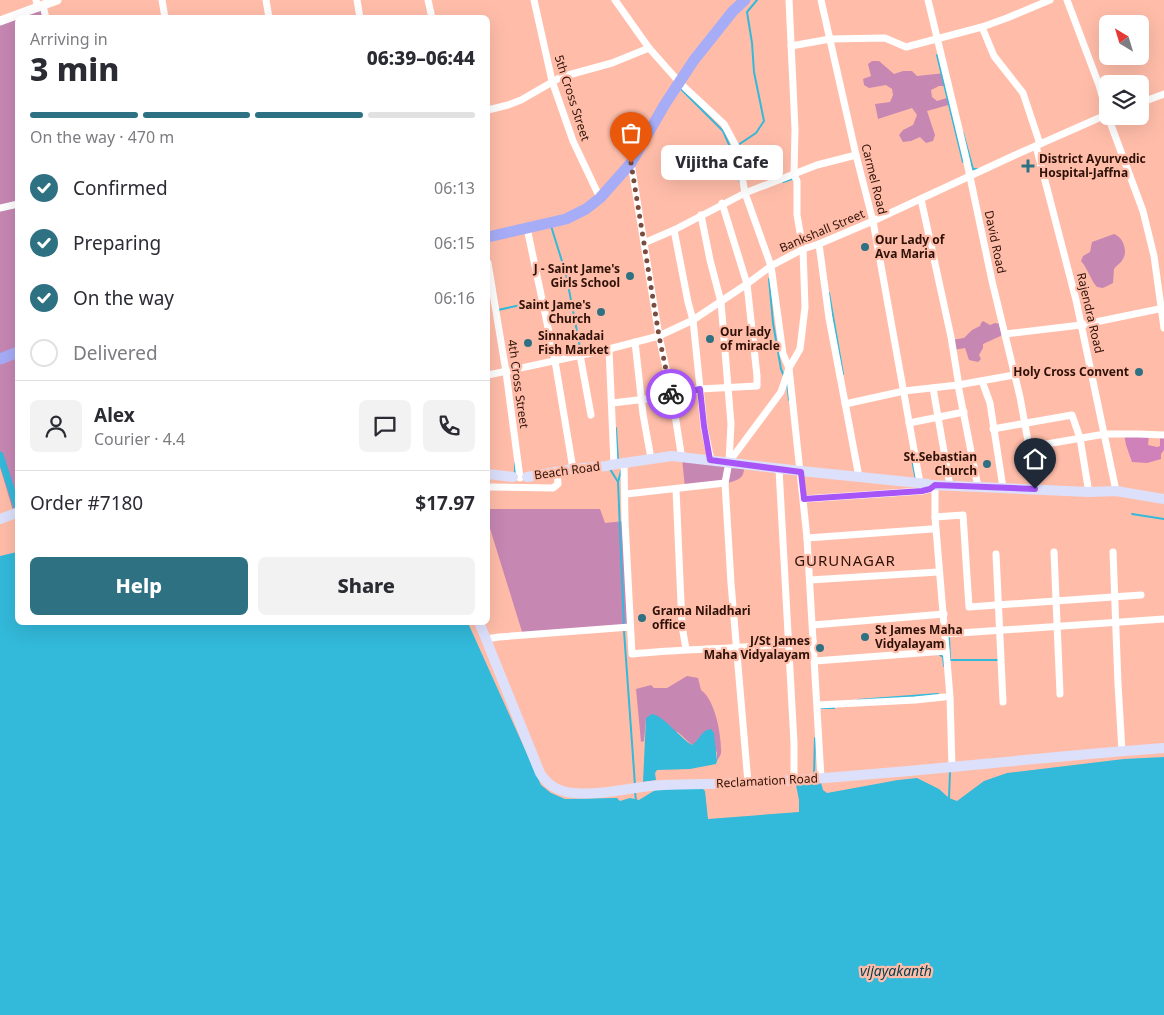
<!DOCTYPE html>
<html lang="en">
<head>
<meta charset="utf-8">
<style>
  body { margin:0; font-family:"Noto Sans",sans-serif; background:#f2f2f3; color:#2b2b33; height:100vh; display:flex; flex-direction:column; font-size:19px; white-space:nowrap }
  * { box-sizing:border-box; margin:0 }
  p { font-size:16px; color:#7c7c81 }
  .icon { flex:none; width:28px; height:28px; fill:none; stroke:currentColor; stroke-width:2; stroke-linecap:round; stroke-linejoin:round }
  .map { position:relative; flex:1; overflow:hidden }
  .side { position:absolute; left:15px; top:15px; width:475px; height:610px; display:flex; flex-direction:column; background:#fff; border-radius:8px; box-shadow:0 5px 20px #0002 }
  .side>* { flex:none }
  .needle { width:32px; rotate:322deg }
  .controls { position:absolute; left:1099px; top:15px; display:grid; gap:10px }
  .controls a { display:grid; place-items:center; width:50px; height:50px; border-radius:8px; background:#fff; box-shadow:0 5px 20px #0002; font-size:25px }
  .pin { position:absolute; display:grid; place-items:center; width:42px; height:42px; color:#fff; margin:-51px -21px; border-radius:50% 50% 50% 0; rotate:-45deg; box-shadow:0 0 5px #0007 }
  .pin .icon { rotate:45deg }
  .courier { position:absolute; display:grid; place-items:center; width:50px; height:50px; margin:-25px; border:4px solid #a855f7; border-radius:50%; background:#fff; color:#222; box-shadow:0 1px 6px #0007 }
  .bubble { position:absolute; height:35px; border-radius:8px; background:#fff; box-shadow:0 5px 20px #0002; font-size:16px; font-weight:800; line-height:35px; text-align:center }
  .headline em { font-style:normal; font-weight:800 }
  .headline div { display:flex; flex-direction:column-reverse }
  .headline { display:flex; align-items:center; justify-content:space-between; height:85px; padding:0 15px }
  h1 { font-size:32px; font-weight:800; line-height:38px }
  .bar { display:grid; grid-template-columns:repeat(4,1fr); gap:8px 5px; align-content:center; height:60px; padding:0 15px }
  .bar i { height:6px; border-radius:4px; background:#e1e1e2 }
  .bar .selected { background:#2e7183 }
  .bar p { grid-column:span 4 }
  .line { display:flex; align-items:center; gap:12px; padding:0 15px; border-top:1px solid #e1e1e2 }
  .line div { flex:1 }
  .round { display:grid; place-items:center; flex:none; width:52px; height:52px; border-radius:8px; background:#f2f2f3 }
  ol { padding:0 15px; list-style:none }
  li { display:flex; align-items:center; gap:15px; height:55px }
  li p { margin-inline-start:auto }
  li .icon { padding:5px; border-radius:50%; background:#2e7183; color:#fff; stroke-width:4 }
  li:last-child { color:#7c7c81 }
  li i { width:28px; height:28px; border:2px solid #e1e1e2; border-radius:50% }
  .primary-button { display:flex; gap:10px; margin-top:auto; padding:10px 15px }
  .primary-button a { flex:1; height:58px; border-radius:8px; background:#2e7183; color:#fff; font-size:20px; font-weight:800; line-height:58px; text-align:center }
  .primary-button a+a { background:#f2f2f3; color:#2b2b33 }
  .map>svg:first-child { display:block }
</style>
</head>
<body>
<div class="map">
<svg width="1164" height="1015" viewBox="0 0 1164 1015">
  <rect width="100%" height="100%" fill="#ffbda9"/>
  <!-- green -->
  <g fill="#c687b3">
    <path d="M43,6L46,17L18,18L17,513L14,514L0,467V21Z"/>
    <path d="M872,61H879L894,74L903,71H912L917,76L945,73L947,86H939L931,90L932,97L937,101L950,97L952,104L927,111L935,135L933,141L926,143L920,137L911,141L903,142L899,135L903,130L913,125L917,115L912,108L878,119L875,104L890,102L893,95L892,89L886,85L869,88L864,85L863,79L871,76L868,64Z"/>
    <path d="M1114,234C1123,237 1128,251 1123,259C1121,263 1117,265 1114,269L1113,283L1103,288L1097,287C1090,279 1088,269 1081,261L1083,256L1090,252L1092,242Z"/>
    <path d="M983,321L990,325L995,323L1002,324L1005,334L983,344V348L979,355L981,359L978,362L969,360L965,348L953,350L951,340L964,338L972,330L980,326L981,323Z"/>
    <path d="M682,458L744,468C744,472 743,476 740,478C729,486 698,486 685,488Z"/>
    <path d="M488,509H600L605,523L625,521L630,627L523,635L488,522Z"/>
    <path d="M687,676L698,678L701,690C715,700 721,733 721,750C722,754 719,757 717,761V752L699,738L696,743L692,745L679,733L646,718L644,741L641,742L636,689L651,685L654,688H667Z"/>
  </g>
  <!-- forest -->
  <path fill="#cf81b9" d="M1124,434L1149,435L1148,445L1157,447L1160,446V435H1164V450L1161,454V459L1147,463L1132,462L1126,445Z"/>
  <!-- water -->
  <g fill="#33b9da">
    <path d="M17,552L18,622L468,623L541,785L551,793L565,799L617,798L620,801L630,798L639,800L657,789L702,788L705,791L708,819L799,812V800L795,780L820,779L823,790L827,793L898,780L917,778L939,789L949,798L957,801L984,781L1007,773L1124,759L1164,757V1015H0V556Z"/>
    <path d="M652,714C664,716 680,738 692,745C699,741 701,730 711,729L714,733L717,761L716,764L690,769L657,770L655,773L656,780L643,782L646,718Z"/>
  </g>
  <g fill="none" stroke-linecap="round" stroke-linejoin="round">
    <!-- stream -->
    <g stroke="#33b9da" stroke-width="2">
      <path d="M937,55L963,162"/>
      <path d="M681,89L723,131L731,149"/>
      <path d="M963,133L973,169H978"/>
      <path d="M738,145L756,133L764,121L754,72L752,43L747,12L757,0"/>
      <path d="M734,147L731,149L740,182"/>
      <path d="M741,152L743,162"/>
      <path d="M783,182L792,179"/>
      <path d="M551,226L566,274L581,353"/>
      <path d="M488,254L489,262"/>
      <path d="M769,279L773,323L781,369L784,376"/>
      <path d="M829,293L843,374"/>
      <path d="M498,310L539,301"/>
      <path d="M787,382L789,400"/>
      <path d="M616,428L618,461"/>
      <path d="M912,460L916,480"/>
      <path d="M515,462V475"/>
      <path d="M610,469L618,482"/>
      <path d="M621,471L618,482L624,626"/>
      <path d="M1132,514L1164,519"/>
      <path d="M624,631L635,785"/>
      <path d="M949,637L950,660H998"/>
      <path d="M940,655L943,657L944,666"/>
      <path d="M858,700L938,694"/>
      <path d="M821,708H834"/>
      <path d="M814,776L815,738"/>
      <path d="M635,792L636,801"/>
      <path d="M949,798L950,772"/>
    </g>
    <!-- canal -->
    <path stroke="#33b9da" stroke-width="7" d="M0,455L18,510"/>
    <!-- minor -->
    <g stroke="#fff" stroke-width="7">
      <path d="M36,0L38,8"/>
      <path d="M162,0L165,18"/>
      <path d="M266,0L269,18"/>
      <path d="M357,0L360,18"/>
      <path d="M428,0L432,18"/>
      <path d="M534,0L552,81L573,141L600,198"/>
      <path d="M615,0L649,48L680,83L724,124L737,148L745,193L771,266L783,354L789,368L807,538L821,778"/>
      <path d="M821,0L856,155L873,221L920,483"/>
      <path d="M928,0L966,158L992,281L1020,397L1033,469L1035,489"/>
      <path d="M1067,0L1099,85L1107,114L1143,211L1154,256L1164,328"/>
      <path d="M43,6L46,18"/>
      <path d="M982,27L994,56L1023,93L1040,144"/>
      <path d="M791,46L830,39L885,38L906,47L982,27L1007,18L1050,0"/>
      <path d="M1140,103L1164,94"/>
      <path d="M488,110L508,105L521,100L561,77L612,63L649,48"/>
      <path d="M1036,146L1076,300L1115,486"/>
      <path d="M631,163L659,336L672,396L681,453"/>
      <path d="M921,199L951,337L958,380"/>
      <path d="M0,208L18,204"/>
      <path d="M701,215L710,260L721,302L731,424L729,462L725,483"/>
      <path d="M527,228L555,361L573,469"/>
      <path d="M674,230L688,302L693,320L704,427L711,460"/>
      <path d="M644,243L674,230L745,193L817,165L856,155"/>
      <path d="M819,244L829,318L859,477"/>
      <path d="M488,263L506,372L520,478"/>
      <path d="M1005,334L1081,325L1164,308"/>
      <path d="M635,342L643,414L650,453"/>
      <path d="M609,349L614,464"/>
      <path d="M580,355L591,415"/>
      <path d="M488,375L605,350L659,336L693,320L747,284L771,266L803,249L819,244L873,221L1013,156L1108,114"/>
      <path d="M982,381L990,403L1003,488"/>
      <path d="M958,385L978,487"/>
      <path d="M933,388L950,486"/>
      <path d="M612,403L672,396L700,389L757,386V376L747,284L722,203"/>
      <path d="M845,404L904,391L958,385L1014,375"/>
      <path d="M909,423L964,412"/>
      <path d="M993,429L1072,415L1080,438L1088,487"/>
      <path d="M1029,447L1105,434H1138L1164,435"/>
      <path d="M729,462L781,392L789,368L800,349L805,307L803,249L797,215V181L794,175L795,129L789,0"/>
      <path d="M624,463L625,521L632,654C692,648 753,649 813,641"/>
      <path d="M779,469L794,743V779"/>
      <path d="M935,485V517L950,697L952,767"/>
      <path d="M488,487L553,488L558,484L557,472"/>
      <path d="M676,489L682,626L686,649"/>
      <path d="M626,494L725,483L731,583L748,783"/>
      <path d="M804,499L922,491L930,489L935,485"/>
      <path d="M935,517L963,515L969,607L1141,595"/>
      <path d="M807,538L932,529"/>
      <path d="M1054,552L1060,694"/>
      <path d="M1113,552L1118,684L1122,751"/>
      <path d="M996,554L1003,702"/>
      <path d="M810,580L938,572"/>
      <path d="M813,625L944,614"/>
      <path d="M945,634L1164,619"/>
      <path d="M486,639L499,637L630,627"/>
      <path d="M815,661L946,651"/>
      <path d="M818,705L915,700L944,697"/>
    </g>
    <!-- tertiary -->
    <path stroke="#fff" stroke-width="9" d="M0,21L57,0"/>
    <!-- secondary -->
    <g stroke="#dde0fb" stroke-width="10">
      <path d="M610,465L672,456L801,471L928,484"/>
      <path d="M488,474L513,477"/>
      <path d="M527,477L573,469L607,466"/>
      <path d="M932,485L1089,492L1116,491L1164,499"/>
      <path d="M0,519L16,513"/>
      <path d="M479,622L540,773C548,786 559,792 574,793C604,796 634,786 664,785C691,784 719,784 747,783C886,776 1025,758 1164,748"/>
    </g>
    <!-- trunk -->
    <g stroke="#a6acf6" stroke-width="11">
      <path d="M488,237L566,219L586,209L600,198L631,163L665,104L694,60L733,11L745,0"/>
      <path d="M0,359L18,352"/>
    </g>
  </g>
  <g fill="none" stroke-linecap="round" stroke-linejoin="round">
    <!-- done -->
    <path stroke="#784d40" stroke-width="5" stroke-dasharray="0 9" d="M631,163L659,336L671,394"/>
    <!-- route -->
    <path stroke="#a855f7" stroke-width="6" d="M671,394L672,396L700,389L704,426L710,460L801,472L804,499L922,491L930,489L935,485L1035,489"/>
  </g>
  <!-- markers -->
  <g fill="#2e7183" stroke="#ffbda9" stroke-width="2">
    <path d="M1025.5 158.5h5v5h5v5h-5v5h-5v-5h-5v-5h5z"/>
    <circle cx="865" cy="247" r="5"/>
    <circle cx="630" cy="276" r="5"/>
    <circle cx="601" cy="312" r="5"/>
    <circle cx="710" cy="339" r="5"/>
    <circle cx="528" cy="343" r="5"/>
    <circle cx="1139" cy="372" r="5"/>
    <circle cx="987" cy="464" r="5"/>
    <circle cx="642" cy="618" r="5"/>
    <circle cx="865" cy="637" r="5"/>
    <circle cx="820" cy="648" r="5"/>
  </g>
  <g text-anchor="middle" stroke-width="4.5" stroke-linejoin="round" paint-order="stroke">
    <!-- street labels -->
    <g font-size="12" fill="#2f1108" stroke="#ffbda9">
      <text transform="translate(572 98) rotate(72)" y="4">5th Cross Street</text>
      <text transform="translate(874 179) rotate(76)" y="4">Carmel Road</text>
      <text transform="translate(822 231) rotate(-23)" y="4">Bankshall Street</text>
      <text transform="translate(995 242) rotate(78)" y="4">David Road</text>
      <text transform="translate(1090 313) rotate(77)" y="4">Rajendra Road</text>
      <text transform="translate(518 384) rotate(82)" y="4">4th Cross Street</text>
      <text transform="translate(567 471) rotate(-8)" y="4">Beach Road</text>
      <text transform="translate(767 781) rotate(-3)" y="4">Reclamation Road</text>
    </g>
    <!-- poi labels -->
    <g font-size="12" font-weight="bold" fill="#2f1108" stroke="#ffbda9" text-anchor="start">
      <text x="1039" y="163">District Ayurvedic<tspan x="1039" dy="14">Hospital-Jaffna</tspan></text>
      <text x="875" y="244">Our Lady of<tspan x="875" dy="14">Ava Maria</tspan></text>
      <text x="620" y="273" text-anchor="end">J - Saint Jame's<tspan x="620" dy="14">Girls School</tspan></text>
      <text x="591" y="309" text-anchor="end">Saint Jame's<tspan x="591" dy="14">Church</tspan></text>
      <text x="720" y="336">Our lady<tspan x="720" dy="14">of miracle</tspan></text>
      <text x="538" y="340">Sinnakadai<tspan x="538" dy="14">Fish Market</tspan></text>
      <text x="1129" y="376" text-anchor="end">Holy Cross Convent</text>
      <text x="977" y="461" text-anchor="end">St.Sebastian<tspan x="977" dy="14">Church</tspan></text>
      <text x="652" y="615">Grama Niladhari<tspan x="652" dy="14">office</tspan></text>
      <text x="875" y="634">St James Maha<tspan x="875" dy="14">Vidyalayam</tspan></text>
      <text x="810" y="645" text-anchor="end">J/St James<tspan x="810" dy="14">Maha Vidyalayam</tspan></text>
    </g>
    <!-- water labels -->
    <g font-size="14" font-style="italic" fill="#023e4c" stroke="#ffbda9">
      <text x="896" y="976">vijayakanth</text>
    </g>
    <!-- quarter labels -->
    <g font-size="15" letter-spacing="1" fill="#2f1108" stroke="#ffbda9">
      <text x="845" y="566">GURUNAGAR</text>
    </g>
  </g>
</svg>
<div class="controls">
<a><svg class="needle" viewBox="-14 -14 28 28"><path d="M0-13l5 13h-10z" fill="#e53935"/><path d="M0 13l5-13h-10z" fill="#7c7c81"/></svg></a>
<a><svg class="icon" aria-label="layers" viewBox="0 0 24 24"><path d="M12 4l9 5-9 5-9-5zM3 14l9 5 9-5"/></svg></a>
</div>
<div class="pin" style="left:631px;top:163px;background:#ea580c"><svg class="icon" aria-label="bag" viewBox="0 0 24 24"><path d="M5 8h14l-1 12H6zM9 8a3 3 0 0 1 6 0"/></svg></div>
<div class="pin" style="left:1035px;top:489px;background:#1f2937"><svg class="icon" aria-label="home" viewBox="0 0 24 24"><path d="M3 11l9-7 9 7M6 9v11h12V9"/></svg></div>
<div class="courier" style="left:671px;top:394px"><svg class="icon" aria-label="bike" viewBox="0 0 24 24"><circle cx="6" cy="16" r="4"/><circle cx="18" cy="16" r="4"/><path d="M6 16l4-8h5l3 8M10 8l3 8H6M13 5h3"/></svg></div>
<div class="bubble" style="left:661px;top:145px;width:122px">Vijitha Cafe</div>
<section class="side">
<div class="headline"><div><h1>3 min</h1><p>Arriving in</p></div><em>06:39–06:44</em></div>
<div class="bar"><i class="selected"></i><i class="selected"></i><i class="selected"></i><i></i><p>On the way · 470 m</p></div>
<ol>
<li><svg class="icon" aria-label="check" viewBox="0 0 24 24"><path d="M5 12l5 5 9-10"/></svg>Confirmed<p>06:13</p></li>
<li><svg class="icon" aria-label="check" viewBox="0 0 24 24"><path d="M5 12l5 5 9-10"/></svg>Preparing<p>06:15</p></li>
<li><svg class="icon" aria-label="check" viewBox="0 0 24 24"><path d="M5 12l5 5 9-10"/></svg>On the way<p>06:16</p></li>
<li><i></i>Delivered</li>
</ol>
<div class="line" style="height:90px"><a class="round"><svg class="icon" aria-label="person" viewBox="0 0 24 24"><circle cx="12" cy="8" r="4"/><path d="M4 21q1-7 8-7t8 7"/></svg></a><div><b>Alex</b><p>Courier · 4.4</p></div><a class="round"><svg class="icon" aria-label="chat" viewBox="0 0 24 24"><path d="M4 5h16v11H9l-5 4z"/></svg></a><a class="round"><svg class="icon" aria-label="phone" viewBox="0 0 24 24"><path d="M5 4h4l2 5-3 2q2 4 5 5l2-3 5 2v4C11 20 4 13 5 4z"/></svg></a></div>
<div class="line" style="height:65px"><div>Order #7180</div><b>$17.97</b></div>
<div class="primary-button"><a>Help</a><a>Share</a></div>
</section>
</div>
</body>
</html>
